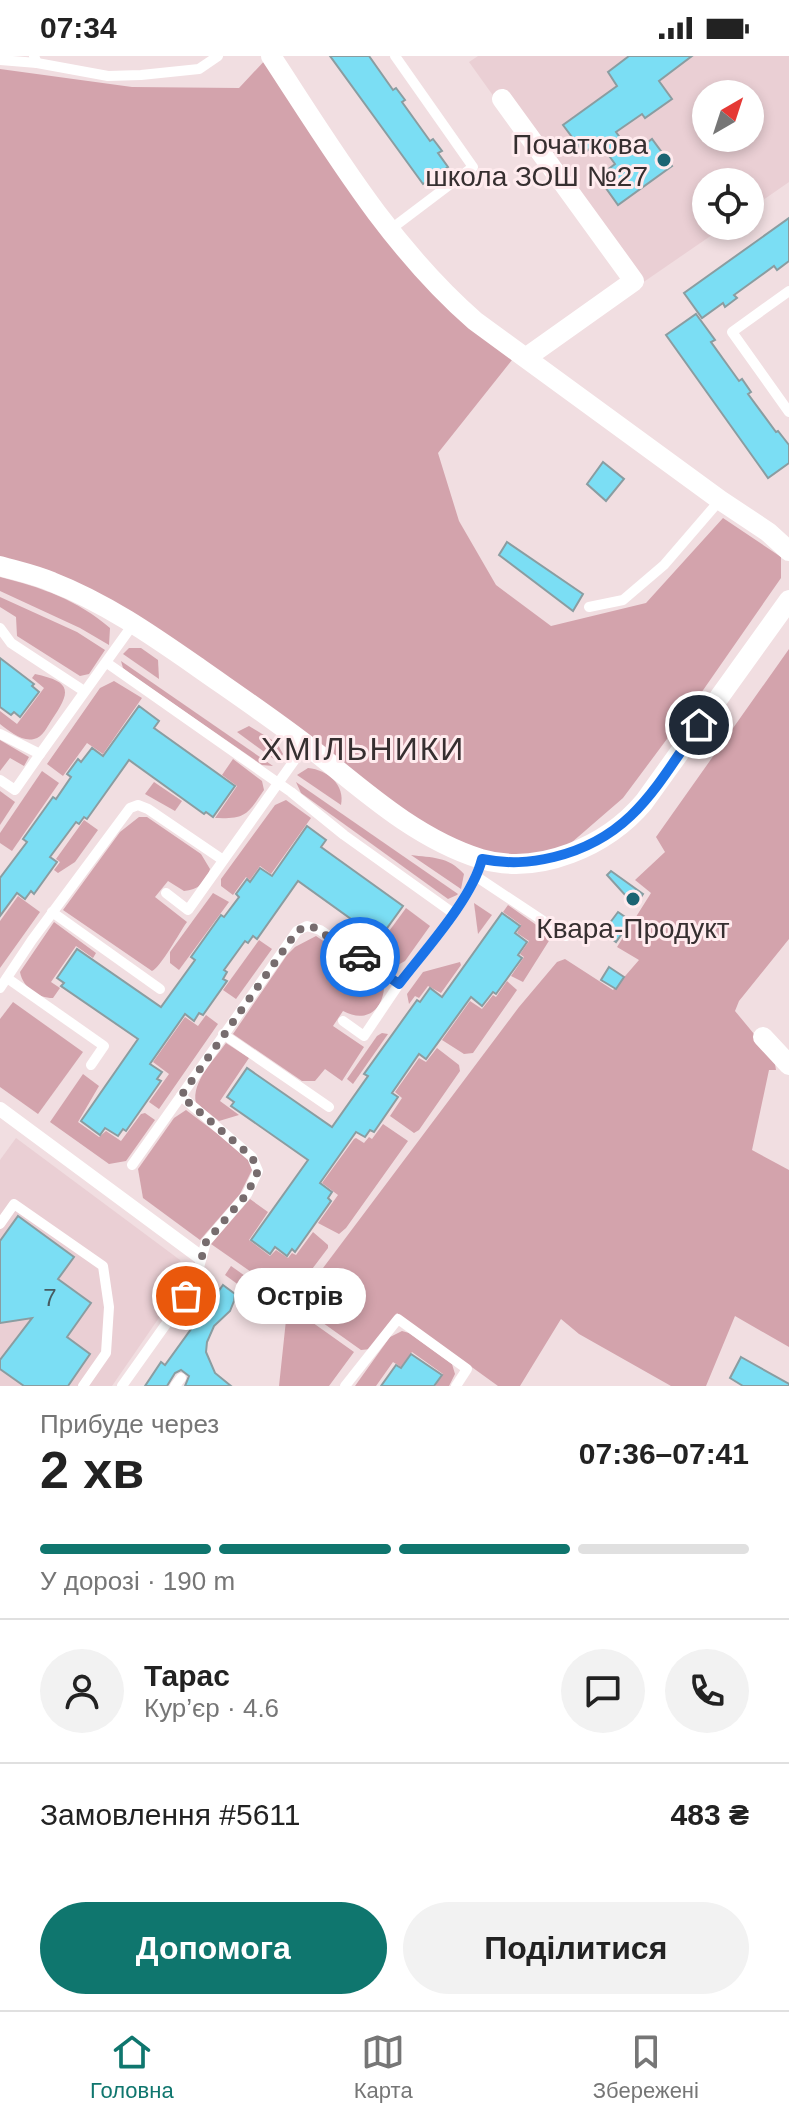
<!DOCTYPE html>
<html lang="uk">
<head>
<meta charset="utf-8">
<style>
  body { margin:0; font-family:Helvetica,sans-serif; background:#f2f2f2; color:#222; height:100vh; display:flex; flex-direction:column; font-size:30px; white-space:nowrap }
  * { box-sizing:border-box; margin:0 }
  p { font-size:26px; color:#767676 }
  .icon { flex:none; width:44px; height:44px; fill:none; stroke:currentColor; stroke-width:2; stroke-linecap:round; stroke-linejoin:round }
  .map { position:relative; height:1330px; overflow:hidden }
  .details { display:flex; flex-direction:column; background:#fff; flex:1 }
  .details>* { flex:none }
  .needle { width:52px; rotate:39deg }
  .tools { position:absolute; left:692px; top:24px; display:grid; gap:16px }
  .tools a { display:grid; place-items:center; width:72px; height:72px; border-radius:50%; background:#fff; box-shadow:0 4px 12px #0003; font-size:40px }
  .pin { position:absolute; display:grid; place-items:center; width:68px; height:68px; color:#fff; margin:-34px; border:4px solid #fff; border-radius:50%; box-shadow:0 2px 8px #0007 }
  .courier { position:absolute; display:grid; place-items:center; width:80px; height:80px; margin:-40px; border:6px solid #1a73e8; border-radius:50%; background:#fff; color:#222; box-shadow:0 2px 10px #0007 }
  .bubble { position:absolute; height:56px; border-radius:28px; background:#fff; box-shadow:0 4px 12px #0003; font-size:26px; font-weight:700; line-height:56px; text-align:center }
  .headline em { font-style:normal; font-weight:700 }
  .headline div { display:flex; flex-direction:column-reverse }
  .headline { display:flex; align-items:center; justify-content:space-between; height:136px; padding:0 40px }
  h1 { font-size:52px; font-weight:700; line-height:60px }
  .bar { display:grid; grid-template-columns:repeat(4,1fr); gap:12px 8px; align-content:center; height:96px; padding:0 40px }
  .bar i { height:10px; border-radius:6px; background:#e0e0e0 }
  .bar .current { background:#0f766e }
  .bar p { grid-column:span 4 }
  .line { display:flex; align-items:center; gap:20px; padding:0 40px; border-top:2px solid #e0e0e0 }
  .line div { flex:1 }
  .round { display:grid; place-items:center; flex:none; width:84px; height:84px; border-radius:42px; background:#f2f2f2 }
  .action { display:flex; gap:16px; margin-top:auto; padding:16px 40px }
  .action a { flex:1; height:92px; border-radius:48px; background:#0f766e; color:#fff; font-size:32px; font-weight:700; line-height:92px; text-align:center }
  .action a+a { background:#f2f2f2; color:#222 }
  .status { display:flex; justify-content:space-between; align-items:center; height:56px; padding:0 40px; background:#fff; direction:ltr }
  .status svg { height:22px; fill:currentColor }
  .dock { display:flex; justify-content:space-around; align-items:center; height:112px; border-top:2px solid #e0e0e0; background:#fff; font-size:22px; color:#767676 }
  .dock a { display:grid; justify-items:center; gap:4px }
  .dock .current { color:#0f766e }
  .map>svg:first-child { display:block }
</style>
</head>
<body>
<div class="status"><b>07:34</b><svg viewBox="0 0 49 12"><path d="M0 12V9h3v3zM5 12V6h3v6zM10 12V3h3v9zM15 12V0h3v12zM26 1h20v11H26zM47 4h2v5h-2z"/></svg></div>
<div class="map">
<svg width="789" height="1330" viewBox="0 0 789 1330">
  <rect width="100%" height="100%" fill="#f1dee1"/>
  <!-- built -->
  <g fill="#eacfd4" fill-rule="evenodd">
    <path d="M478,0H789V126L750,153V126H706V170H725L632,234L469,6ZM706,38H750V82H706Z"/>
    <path d="M16,1082L180,1204L185,1224L112,1330H0V1104Z"/>
  </g>
  <!-- green -->
  <g fill="#d3a3ac">
    <path d="M269,0L365,143L512,304L438,397L459,465L496,529L551,570L646,547L723,462L781,501V522L699,640L623,742L556,800L526,807L446,789L90,545L0,510V13L132,31L239,32Z"/>
    <path d="M0,521C40,531 78,544 110,572L109,589L80,572L0,535Z"/>
    <path d="M0,541L77,576L105,594L89,618L80,620L17,580L16,561L0,551Z"/>
    <path d="M129,592H141L158,604L159,623L123,598Z"/>
    <path d="M789,593V883L739,945L735,955L774,1002L776,1014H769L752,1094L789,1114V1291L735,1260L706,1330H671L579,1278L561,1263L520,1330H498L397,1257L371,1293L361,1294L302,1252V1240L519,951L557,906L565,903L613,934L639,904L617,891L651,837L635,824L665,796L656,781Z"/>
    <path d="M121,605L273,710L262,709L129,617L123,612Z"/>
    <path d="M35,618C73,626 71,636 51,665C47,671 43,681 34,683C22,686 9,675 0,668V655L17,668L44,632L32,622Z"/>
    <path d="M114,625L142,642L103,698L87,687L63,720L47,708L100,632Z"/>
    <path d="M249,670L277,687L283,698L278,706L237,676Z"/>
    <path d="M0,684L29,701L24,710L10,702L0,715Z"/>
    <path d="M233,703L262,725L264,734C247,759 246,763 215,762L237,730L222,719Z"/>
    <path d="M308,712C328,714 345,729 341,749L297,719Z"/>
    <path d="M42,715L59,727L12,795L0,787V777Z"/>
    <path d="M154,726L182,745L175,755L145,738Z"/>
    <path d="M296,726L458,838L457,839L448,843L301,737Z"/>
    <path d="M0,735L15,746L0,769Z"/>
    <path d="M286,744L311,762L271,818L260,810L250,824L246,821L233,839L221,830V823L275,749Z"/>
    <path d="M139,761H147L201,798L210,813C206,827 198,834 184,835L168,825L155,841L187,866C179,877 161,911 152,915L63,854L120,776Z"/>
    <path d="M84,764L98,774L75,806L58,817L54,814L60,806L56,803Z"/>
    <path d="M411,799C432,802 448,800 464,818L461,833Z"/>
    <path d="M213,837L229,846L179,914L170,907V896Z"/>
    <path d="M18,840L40,856L0,912V865Z"/>
    <path d="M474,847L492,859L478,878Z"/>
    <path d="M508,849L552,880L523,926L511,920L524,901L520,898L529,885L517,877L521,869L503,856Z"/>
    <path d="M406,852L430,870L405,905L396,910L373,897Z"/>
    <path d="M54,866L96,897L93,902L76,890L51,926L60,932L53,942C38,942 23,932 20,916Z"/>
    <path d="M316,880L375,920L384,933C381,958 363,966 343,955L333,970L364,991L342,1025L325,1013L315,1025H302L233,978L287,899L295,891Z"/>
    <path d="M259,884L272,893L236,943L223,934Z"/>
    <path d="M460,906L461,909L441,937L428,930L419,942L415,940L409,948L407,938L423,916Z"/>
    <path d="M507,925L517,934L473,997L464,998L442,984L470,945L482,953L493,939L496,941Z"/>
    <path d="M13,946L83,996L38,1058L0,1031V963Z"/>
    <path d="M206,959L218,968L159,1053L149,1046L169,1018L153,1006L185,961L198,970Z"/>
    <path d="M382,977L388,978L353,1028L347,1023L377,980Z"/>
    <path d="M226,987L249,1002L220,1045L239,1059L219,1065L196,1047C191,1026 215,1003 226,987Z"/>
    <path d="M437,992L459,1009L460,1015L419,1074L414,1077L390,1060L402,1042L395,1036L419,1002L426,1006Z"/>
    <path d="M83,1018L99,1030L78,1066L99,1081L106,1075L121,1085L141,1058L145,1057L155,1064L126,1105L109,1108L50,1066Z"/>
    <path d="M186,1054L243,1097L250,1105L252,1114L240,1138L200,1184L143,1142L138,1113L174,1062Z"/>
    <path d="M383,1068L408,1085L346,1172L339,1178L318,1167L338,1139L322,1127L354,1083L356,1082L364,1087L369,1081L372,1083Z"/>
    <path d="M250,1143L268,1156L249,1184L270,1200L276,1194L288,1202L292,1197L296,1199L313,1176L328,1189V1192L294,1237L289,1238L277,1234L211,1188Z"/>
    <path d="M231,1210L265,1234L258,1243L225,1219Z"/>
    <path d="M278,1242L354,1296L329,1330H279L286,1264L270,1252Z"/>
    <path d="M402,1275L409,1277L452,1308L455,1318L449,1330H435L443,1318L412,1296L401,1311L393,1306L376,1330H355L390,1281Z"/>
  </g>
  <!-- building -->
  <g fill="#7bdef4" stroke="#8a9da1" stroke-width="2">
    <path d="M330,0H369L393,34L396,32L405,44L402,46L430,85L433,83L442,95L438,97L448,111L423,128Z"/>
    <path d="M629,0H692L659,25L672,43L645,62L642,58L616,76L632,98L652,83L672,110L618,149L598,121L615,108L599,86L584,97L563,69L617,30L608,16Z"/>
    <path d="M789,162V205L777,214L774,210L734,239L737,242L725,251L723,247L702,262L684,237Z"/>
    <path d="M696,258L715,284L711,286L739,325L742,323L751,336L748,338L776,376L778,375L789,389V407L768,422L666,279Z"/>
    <path d="M603,406L624,423L606,445L587,428Z"/>
    <path d="M507,486L583,538L573,555L499,499Z"/>
    <path d="M0,602L34,628L32,630L39,636L20,661L14,656L11,659L0,651Z"/>
    <path d="M139,650L159,665L154,672L235,730L213,761L206,756L204,758L129,704L87,763L84,761L79,768L76,766L50,801L57,806L34,838L31,835L25,843L17,837L0,860V822L27,786L23,783L53,741L56,743L71,721L67,718L78,703L81,706L92,692L103,700Z"/>
    <path d="M307,770L326,784L321,791L403,850L382,879L375,874L372,878L298,825L257,883L253,880L248,887L245,885L224,914L227,916L223,923L227,925L203,959L199,957L194,965L185,958L150,1008L162,1016L157,1023L161,1025L126,1075L123,1073L118,1080L105,1072L100,1079L81,1065L138,983L61,930L64,927L57,922L77,893L161,951L195,904L191,901L221,859L224,861L239,841L236,838L247,823L250,826L260,812L272,820Z"/>
    <path d="M611,815L643,838L635,850L607,819Z"/>
    <path d="M618,856L631,865L616,886L603,876Z"/>
    <path d="M502,857L520,870L515,877L527,886L518,899L522,902L496,938L493,936L482,950L471,941L426,1003L419,998L392,1037L398,1041L374,1076L370,1074L365,1081L356,1076L320,1127L332,1136L328,1142L331,1145L295,1196L292,1193L287,1200L275,1191L270,1198L251,1184L308,1104L231,1050L234,1046L227,1041L247,1012L332,1071L368,1020L364,1018L417,944L420,946L430,932L442,941Z"/>
    <path d="M609,911L624,921L616,933L601,924Z"/>
    <path d="M18,1160L74,1201L58,1223L91,1247L67,1281L90,1298L68,1330H24L0,1313V1304L32,1262L0,1267V1185Z"/>
    <path d="M223,1229L235,1238L234,1245L230,1255L214,1270L207,1286L206,1296L215,1317L231,1330H185L189,1320L181,1314L175,1317L167,1330H145L161,1306L165,1309Z"/>
    <path d="M411,1298L442,1319L434,1330H381L396,1309L401,1312Z"/>
    <path d="M741,1301L789,1328V1330H743L730,1322Z"/>
  </g>
  <g fill="none" stroke-linecap="round" stroke-linejoin="round">
    <!-- service -->
    <g stroke="#fff" stroke-width="10">
      <path d="M34,0L37,7L108,20L141,19L199,13L218,0"/>
      <path d="M0,4L37,7"/>
      <path d="M391,173L473,111L395,0"/>
      <path d="M789,235L732,276L789,356"/>
      <path d="M589,551L623,544L664,509L720,444"/>
      <path d="M0,572L11,587L84,635"/>
      <path d="M107,607L291,736L344,779L453,857"/>
      <path d="M0,678L40,698L134,567"/>
      <path d="M0,724L15,734L40,698"/>
      <path d="M477,821L566,880"/>
      <path d="M166,837L188,854L306,688"/>
      <path d="M52,856L160,933"/>
      <path d="M7,922L104,990L91,1009"/>
      <path d="M0,932L32,884L130,752L138,749L148,753L223,804"/>
      <path d="M343,965L364,980L399,928"/>
      <path d="M223,978L329,1051"/>
      <path d="M181,1040L297,875L307,870L320,874L399,928C425,894 472,843 482,803"/>
      <path d="M0,1168L14,1148L103,1210L109,1251L106,1297L83,1330"/>
      <path d="M122,1330L186,1240L198,1215L206,1186L247,1138L258,1115L252,1101L181,1040L132,1109"/>
      <path d="M175,1330L181,1322"/>
      <path d="M345,1330L398,1263L467,1313L456,1330"/>
    </g>
    <!-- pedestrian -->
    <path stroke="#fff" stroke-width="14" d="M0,1053L200,1201"/>
    <!-- minor -->
    <g stroke="#fff" stroke-width="20">
      <path d="M271,0C332,93 390,191 475,265L720,444L768,476L789,495"/>
      <path d="M502,43L634,225L527,301"/>
      <path d="M0,510C17,515 36,519 52,526C106,547 153,580 199,612C236,638 273,663 308,690C361,732 414,782 481,803C539,820 607,790 644,746L789,544"/>
      <path d="M763,981L789,1009"/>
    </g>
  </g>
  <g fill="none" stroke-linecap="round" stroke-linejoin="round">
    <!-- done -->
    <path stroke="#776c6e" stroke-width="8" stroke-dasharray="0 14.4" d="M186,1240L198,1215L206,1186L247,1138L258,1115L252,1101L181,1040L297,875L307,870L313,871L360,901"/>
    <!-- route -->
    <path stroke="#1a73e8" stroke-width="10" d="M360,901L399,928C425,894 472,843 482,803C508,808 529,807 554,801C632,782 657,729 699,669"/>
  </g>
  <!-- markers -->
  <g fill="#1c6473" stroke="#ffebee" stroke-width="3">
    <circle cx="664" cy="104" r="8"/>
    <circle cx="633" cy="843" r="8"/>
  </g>
  <g text-anchor="middle" stroke-width="6" stroke-linejoin="round" paint-order="stroke">
    <!-- number labels -->
    <g font-size="24" fill="#475b61">
      <text x="50" y="1250">7</text>
    </g>
    <!-- poi labels -->
    <g font-size="28" fill="#362f30" stroke="#ffebee" text-anchor="end">
      <text x="648" y="98">Початкова<tspan x="648" dy="32">школа ЗОШ №27</tspan></text>
      <text x="633" y="882" text-anchor="middle">Квара-Продукт</text>
    </g>
    <!-- quarter labels -->
    <g font-size="32" letter-spacing="2" fill="#362f30" stroke="#ffebee">
      <text x="363" y="704">ХМІЛЬНИКИ</text>
    </g>
  </g>
</svg>
<div class="tools">
<a><svg class="needle" viewBox="-14 -14 28 28"><path d="M0-13l5 13h-10z" fill="#e53935"/><path d="M0 13l5-13h-10z" fill="#767676"/></svg></a>
<a><svg class="icon" aria-label="locate" viewBox="0 0 24 24"><circle cx="12" cy="12" r="6"/><path d="M12 2v4M12 18v4M2 12h4M18 12h4"/></svg></a>
</div>
<div class="pin" style="left:186px;top:1240px;background:#ea580c"><svg class="icon" aria-label="bag" viewBox="0 0 24 24"><path d="M5 8h14l-1 12H6zM9 8a3 3 0 0 1 6 0"/></svg></div>
<div class="pin" style="left:699px;top:669px;background:#1f2937"><svg class="icon" aria-label="home" viewBox="0 0 24 24"><path d="M3 11l9-7 9 7M6 9v11h12V9"/></svg></div>
<div class="courier" style="left:360px;top:901px"><svg class="icon" aria-label="car" viewBox="0 0 24 24"><path d="M5 17H2v-5l4-1 3-4h7l3 4 3 1v5h-3M9 17h6M6 11h13"/><circle cx="7" cy="17" r="2"/><circle cx="17" cy="17" r="2"/></svg></div>
<div class="bubble" style="left:234px;top:1212px;width:132px">Острів</div>
</div>
<section class="details">
<div class="headline"><div><h1>2 хв</h1><p>Прибуде через</p></div><em>07:36–07:41</em></div>
<div class="bar"><i class="current"></i><i class="current"></i><i class="current"></i><i></i><p>У дорозі · 190 m</p></div>
<div class="line" style="height:144px"><a class="round"><svg class="icon" aria-label="person" viewBox="0 0 24 24"><circle cx="12" cy="8" r="4"/><path d="M4 21q1-7 8-7t8 7"/></svg></a><div><b>Тарас</b><p>Кур’єр · 4.6</p></div><a class="round"><svg class="icon" aria-label="chat" viewBox="0 0 24 24"><path d="M4 5h16v11H9l-5 4z"/></svg></a><a class="round"><svg class="icon" aria-label="phone" viewBox="0 0 24 24"><path d="M5 4h4l2 5-3 2q2 4 5 5l2-3 5 2v4C11 20 4 13 5 4z"/></svg></a></div>
<div class="line" style="height:104px"><div>Замовлення #5611</div><b>483 ₴</b></div>
<div class="action"><a>Допомога</a><a>Поділитися</a></div>
</section>
<nav class="dock">
<a class="current"><svg class="icon" aria-label="home" viewBox="0 0 24 24"><path d="M3 11l9-7 9 7M6 9v11h12V9"/></svg>Головна</a>
<a><svg class="icon" aria-label="map" viewBox="0 0 24 24"><path d="M3 6l6-2 6 2 6-2v14l-6 2-6-2-6 2zM9 4v14M15 6v14"/></svg>Карта</a>
<a><svg class="icon" aria-label="saved" viewBox="0 0 24 24"><path d="M7 4h10v16l-5-4-5 4z"/></svg>Збережені</a>
</nav>
</body>
</html>
